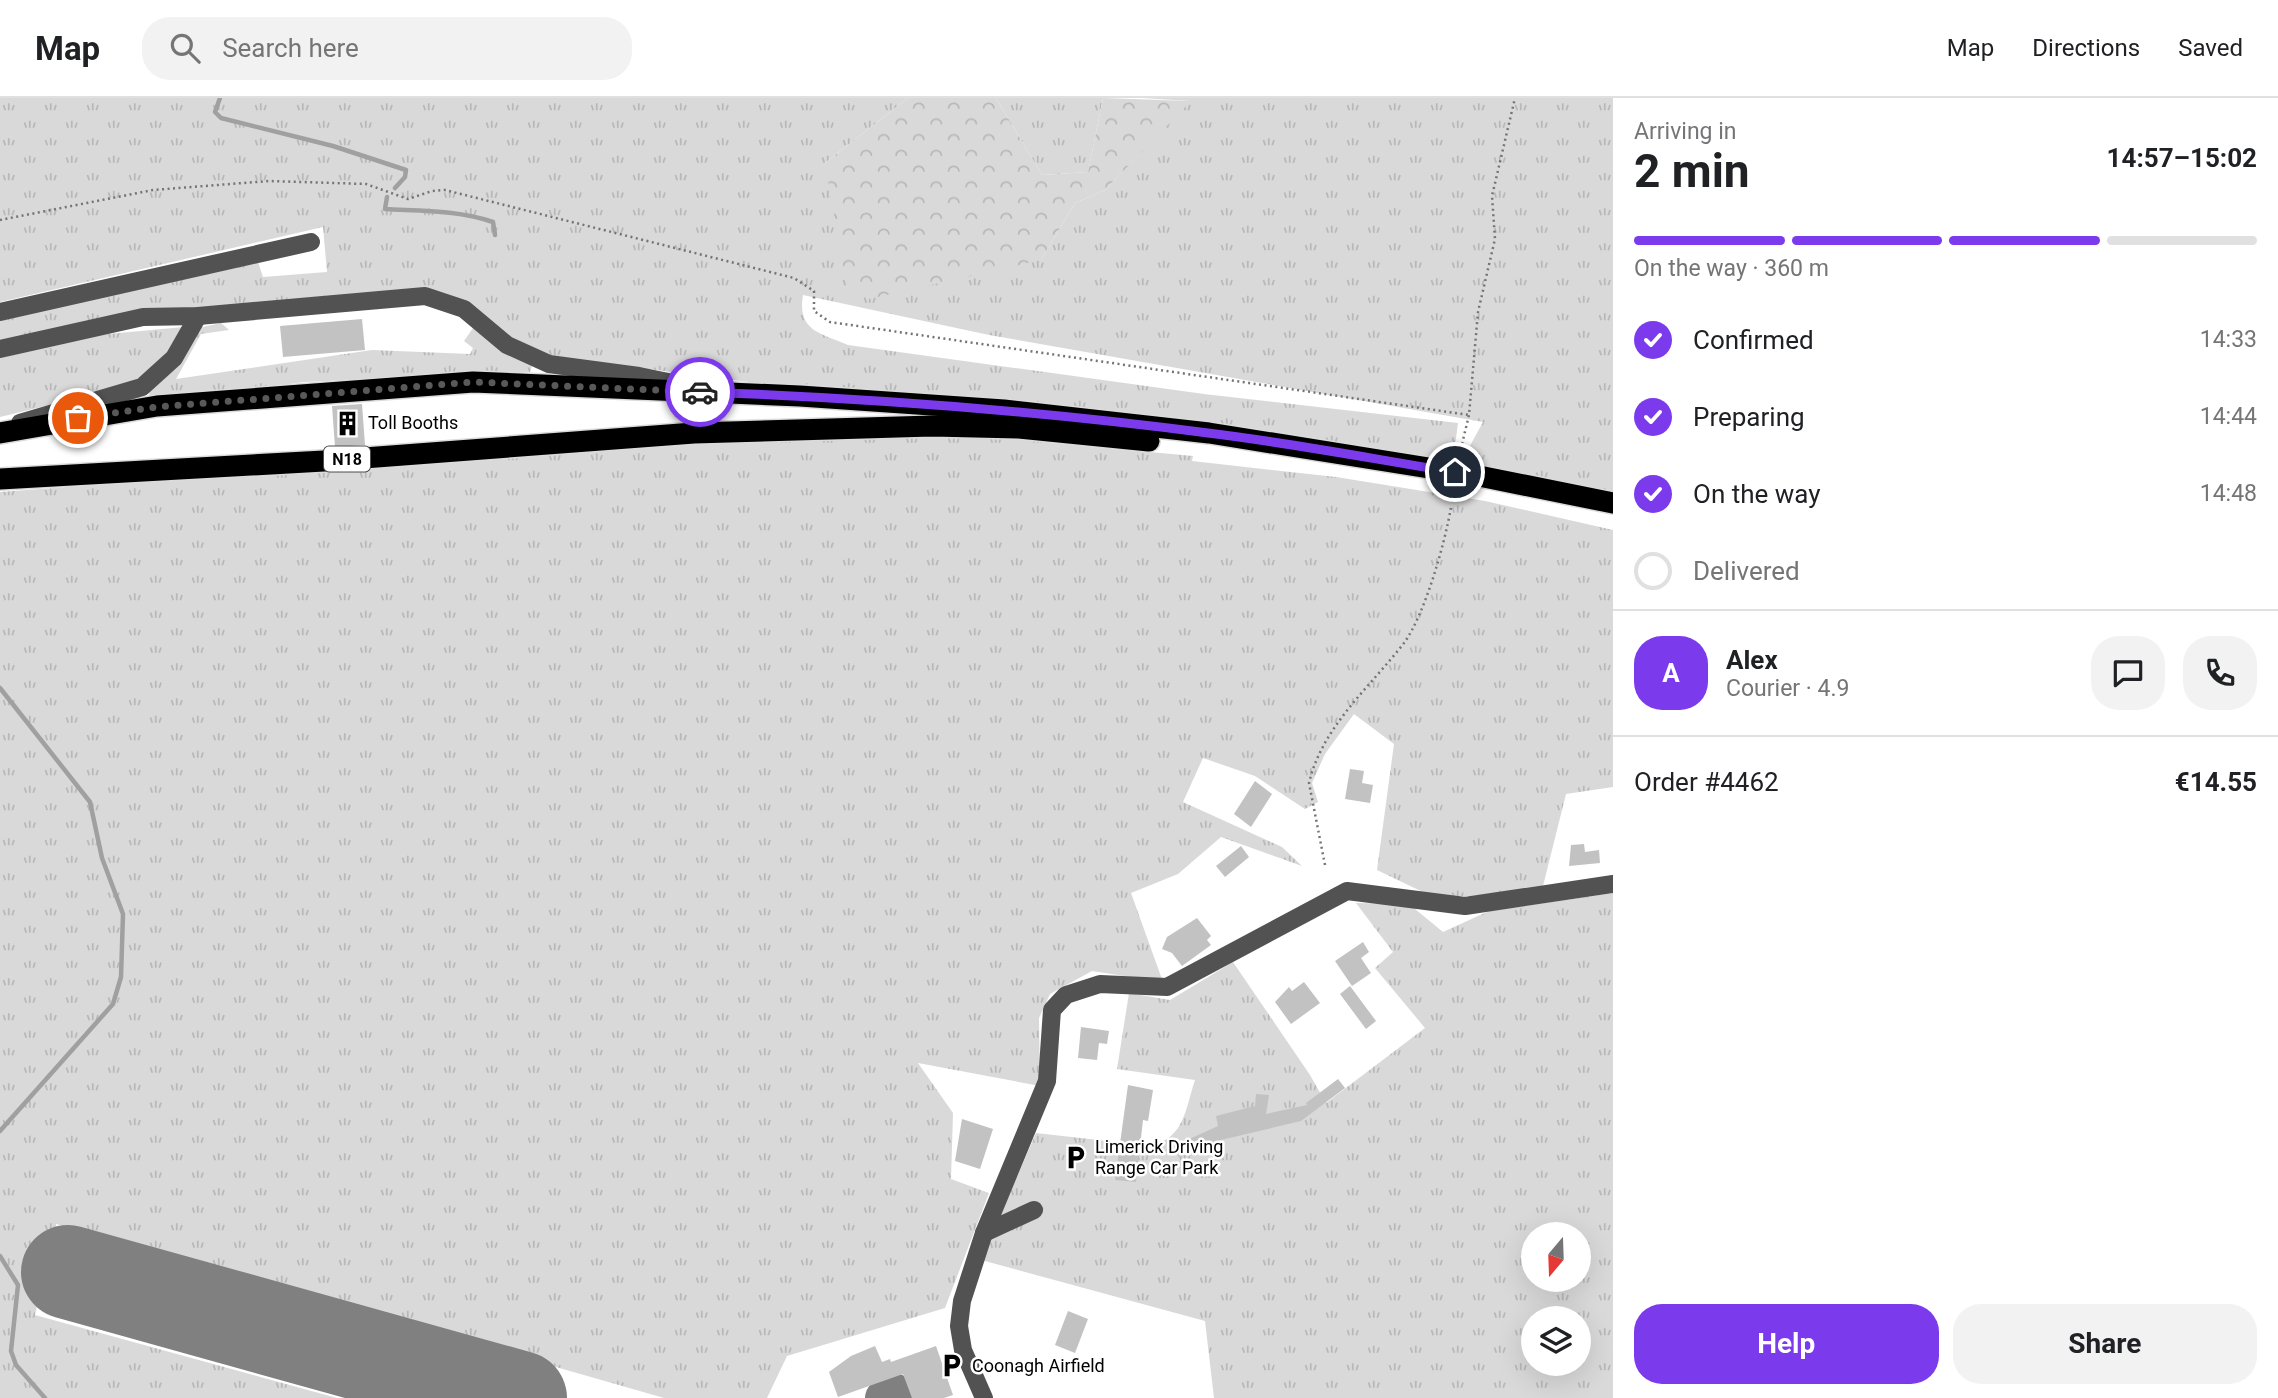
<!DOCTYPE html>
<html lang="en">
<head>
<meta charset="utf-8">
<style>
  body { margin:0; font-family:Roboto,sans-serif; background:#f2f2f2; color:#202124; height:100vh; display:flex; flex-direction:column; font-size:26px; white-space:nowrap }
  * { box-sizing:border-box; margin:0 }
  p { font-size:23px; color:#757577 }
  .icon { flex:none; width:38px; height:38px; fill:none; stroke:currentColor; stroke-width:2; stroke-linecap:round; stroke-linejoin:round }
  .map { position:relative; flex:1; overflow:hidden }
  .side { display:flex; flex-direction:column; background:#fff; width:665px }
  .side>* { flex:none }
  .needle { width:46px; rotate:199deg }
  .tools { position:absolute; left:1521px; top:1124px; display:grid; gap:14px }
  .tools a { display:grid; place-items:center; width:70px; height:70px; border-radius:50%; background:#fff; box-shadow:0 7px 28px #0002; font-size:35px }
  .pin { position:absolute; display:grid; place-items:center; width:60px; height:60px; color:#fff; margin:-30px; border:4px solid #fff; border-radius:50%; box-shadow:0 2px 7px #0007 }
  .courier { position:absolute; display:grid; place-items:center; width:70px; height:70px; margin:-35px; border:5px solid #7c3aed; border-radius:50%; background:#fff; color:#222; box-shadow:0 2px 9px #0007 }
  .overview em { font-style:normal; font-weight:700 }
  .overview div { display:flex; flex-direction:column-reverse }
  .overview { display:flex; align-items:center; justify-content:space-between; height:119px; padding:0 21px }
  h1 { font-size:46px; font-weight:700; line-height:52px }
  .bar { display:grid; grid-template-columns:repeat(4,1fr); gap:10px 7px; align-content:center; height:84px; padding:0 21px }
  .bar i { height:9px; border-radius:5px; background:#e0e0e0 }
  .bar .current { background:#7c3aed }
  .bar p { grid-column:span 4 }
  .line { display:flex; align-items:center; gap:18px; padding:0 21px; border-top:2px solid #e0e0e0 }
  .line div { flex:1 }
  .round { display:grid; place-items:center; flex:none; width:74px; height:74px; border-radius:28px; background:#f2f2f2 }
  ol { padding:0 21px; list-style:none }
  li { display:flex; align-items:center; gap:21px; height:77px }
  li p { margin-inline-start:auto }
  li .icon { padding:7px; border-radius:50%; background:#7c3aed; color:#fff; stroke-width:4 }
  li:last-child { color:#757577 }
  li i { width:38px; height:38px; border:4px solid #e0e0e0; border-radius:50% }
  .cta { display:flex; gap:14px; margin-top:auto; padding:14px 21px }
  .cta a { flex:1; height:80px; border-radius:28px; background:#7c3aed; color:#fff; font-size:28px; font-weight:700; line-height:80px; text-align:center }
  .cta a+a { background:#f2f2f2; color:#202124 }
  header { display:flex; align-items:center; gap:42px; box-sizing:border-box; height:98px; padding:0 35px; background:#fff; border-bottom:2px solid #e0e0e0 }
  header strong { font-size:33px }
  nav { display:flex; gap:38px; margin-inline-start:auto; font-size:24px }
  .search { width:490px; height:63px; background:#f2f2f2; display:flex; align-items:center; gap:18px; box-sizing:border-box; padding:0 24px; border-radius:28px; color:#757577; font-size:26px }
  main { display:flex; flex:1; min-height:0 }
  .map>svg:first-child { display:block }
</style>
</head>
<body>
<header>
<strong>Map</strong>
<div class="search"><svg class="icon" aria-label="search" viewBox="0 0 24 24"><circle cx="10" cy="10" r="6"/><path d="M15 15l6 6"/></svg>Search here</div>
<nav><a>Map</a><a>Directions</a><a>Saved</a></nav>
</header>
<main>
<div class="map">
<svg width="1613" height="1300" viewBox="0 0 1613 1300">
  <defs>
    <pattern id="grass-tufts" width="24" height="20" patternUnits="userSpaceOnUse" patternTransform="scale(1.75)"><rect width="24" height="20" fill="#d9d9d9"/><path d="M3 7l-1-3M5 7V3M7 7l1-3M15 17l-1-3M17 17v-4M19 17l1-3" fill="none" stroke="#b8b8b8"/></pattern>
    <pattern id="forest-crowns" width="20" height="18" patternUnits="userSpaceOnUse" patternTransform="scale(1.75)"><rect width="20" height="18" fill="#d9d9d9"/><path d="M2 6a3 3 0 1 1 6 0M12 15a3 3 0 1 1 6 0" fill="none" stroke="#b8b8b8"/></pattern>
  </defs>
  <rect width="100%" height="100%" fill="#fff"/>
  <!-- grass -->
  <g fill="url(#grass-tufts)" fill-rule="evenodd">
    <path d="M0,0H908L825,65L1041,162L1075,105L1105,92L1190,3L1142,0H1613V396L548,258L511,242L422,191L280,204L0,247V219L258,164L263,179L327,174L323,129L0,204ZM803,197L989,237L1483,324L1465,357L1454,355L1458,325L1204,296L848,247C820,235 797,233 803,197Z"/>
    <path d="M996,0H1103L1088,74L1042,77Z"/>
    <path d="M221,225L229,232L201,236L176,281L372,252L470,256L473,250L464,243L473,230L505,254L532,268L530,274L304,284L148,304L150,291L198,230Z"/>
    <path d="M184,229L160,267L124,289L0,319V260L97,237Z"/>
    <path d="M926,333L1193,358L1192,363L1336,379L1485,403L1613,432V689L1566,696L1542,792L1470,798H1431L1377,772L1394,646L1354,616L1325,656L1312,685L1318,704L1305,711L1255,678L1203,660L1183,704L1282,749L1302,768L1221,739L1178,776L1131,795L1163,884L1092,873L1050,896L1039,920L1040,988L918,965L953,1015L951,1081L989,1095L945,1210L787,1258L767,1300H664L56,1126L35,1217L337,1300H0V394L685,343Z"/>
    <path d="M1613,795V1300H1214L1205,1223L981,1162L1036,1035L1152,1048C1185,1038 1185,1012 1195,982L1117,971L1129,895L1170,902L1233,864L1310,977L1326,1005L1425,930L1375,870L1393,854L1356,805L1409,806L1443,834L1489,813ZM1533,1136H1578V1181H1533ZM1533,1220H1578V1265H1533Z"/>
  </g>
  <!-- forest -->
  <path fill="url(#forest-crowns)" d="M908,0H996L1042,77L1088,74L1103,0L1191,3L1105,92L1075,105L1041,162L869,201L846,186L825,65Z"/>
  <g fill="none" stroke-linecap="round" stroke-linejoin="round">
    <!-- stream -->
    <g stroke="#a0a0a0" stroke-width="4.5">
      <path d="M220,0L215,14L221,20L333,48L406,72L405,79L395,90"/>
      <path d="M387,99L385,111C421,113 458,112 493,124L495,137"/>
      <path d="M0,590L90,704L102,760L123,816L121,879L113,906L0,1033"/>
      <path d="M0,1158L18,1187L11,1253L16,1267L45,1300"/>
    </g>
    <!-- taxiway -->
    <path stroke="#808080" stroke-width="38" d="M884,1300L894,1294L895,1300"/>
    <!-- runway -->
    <path stroke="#808080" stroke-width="94" d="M68,1174L520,1300"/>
  </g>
  <!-- building -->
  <g fill="#c2c2c2">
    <path d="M362,221L365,252L283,259L280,228Z"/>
    <path d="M362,306L365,347L335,349L332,308Z"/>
    <path d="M1350,671L1364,673L1362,685L1373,687L1370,705L1345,701Z"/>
    <path d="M1255,683L1272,696L1251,729L1234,716Z"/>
    <path d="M1584,746L1585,754L1599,752L1600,765L1569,768L1571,747Z"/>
    <path d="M1241,748L1249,759L1225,779L1216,768Z"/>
    <path d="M1197,820L1211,838L1207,842L1211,847L1182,868L1172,855L1162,851L1167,839Z"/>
    <path d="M1363,844L1369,854L1361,860L1371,875L1352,888L1335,863Z"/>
    <path d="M1304,884L1320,905L1291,926L1275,904L1289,889L1292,893Z"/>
    <path d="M1350,888L1376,923L1366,931L1340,896Z"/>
    <path d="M1081,929L1109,933L1107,946L1099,945L1097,962L1078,960Z"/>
    <path d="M1338,981L1345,990L1301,1023L1221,1042L1179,1060L1174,1048L1218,1028L1216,1018L1255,1008L1256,996L1269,997L1266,1016L1307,1007L1306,1005Z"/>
    <path d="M1128,987L1153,992L1148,1023L1143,1022L1136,1084L1115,1082Z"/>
    <path d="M962,1021L993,1031L980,1071L955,1063Z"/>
    <path d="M1068,1213L1088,1221L1075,1255L1055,1247Z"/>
    <path d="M875,1248L882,1264L890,1261L891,1264L936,1248L953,1297L944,1300H912L903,1276L838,1299L829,1274L851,1258Z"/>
  </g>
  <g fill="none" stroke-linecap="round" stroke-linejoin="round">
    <defs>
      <g id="highway">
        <path d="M0,335L157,308L473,284L800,298L1004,312L1209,335L1479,378L1613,405"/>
        <path d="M0,381L324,363L694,335L932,328L1019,330L1149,343"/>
      </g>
    </defs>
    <!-- highway casing -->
    <use href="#highway" stroke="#dbdbdb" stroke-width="24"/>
    <!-- path -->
    <g stroke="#747474" stroke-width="2.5" stroke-dasharray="2 3.5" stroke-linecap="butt">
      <path d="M0,122L153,92L269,83L366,86L408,101L432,93L445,92L794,180L814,193V213L830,224L1469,317"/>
      <path d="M1462,346L1469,317L1478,214L1495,141L1492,98L1515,0"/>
      <path d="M1325,767L1309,685C1322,629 1370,589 1404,545C1425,516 1445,445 1451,409"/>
    </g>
    <!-- minor -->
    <g stroke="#525252" stroke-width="18">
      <path d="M0,214L311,144"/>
      <path d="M0,251L143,219L198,218L425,198L464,211L507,247L549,266L639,278L678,286"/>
      <path d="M20,325L142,289L174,260L198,218"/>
      <path d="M984,1135L1034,1112"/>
      <path d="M984,1300L963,1252L959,1228L962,1203L984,1135L1047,983L1052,912L1066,897L1100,886L1167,889L1347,793L1465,808L1613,786"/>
    </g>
    <!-- highway -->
    <use href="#highway" stroke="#000" stroke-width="21"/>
  </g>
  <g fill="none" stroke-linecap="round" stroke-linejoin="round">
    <!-- done -->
    <path stroke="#595959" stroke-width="7" stroke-dasharray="0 12.6" d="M78,320L157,309L473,284L700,294"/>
    <!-- route -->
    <path stroke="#7c3aed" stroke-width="9" d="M700,294C870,300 1040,313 1208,335C1291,345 1373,361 1455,374"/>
  </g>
  <!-- icons -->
  <defs>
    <symbol id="building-bare" viewBox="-9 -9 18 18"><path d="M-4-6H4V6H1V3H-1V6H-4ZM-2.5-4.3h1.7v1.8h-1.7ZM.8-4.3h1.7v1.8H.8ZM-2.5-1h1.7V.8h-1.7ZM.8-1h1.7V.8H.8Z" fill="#000" stroke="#fff" stroke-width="2.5" paint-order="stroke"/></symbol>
    <symbol id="parking-bare" viewBox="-9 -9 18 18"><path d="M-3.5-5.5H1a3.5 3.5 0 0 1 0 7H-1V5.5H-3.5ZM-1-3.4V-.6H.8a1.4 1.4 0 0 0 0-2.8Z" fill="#000" stroke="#fff" stroke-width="2.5" paint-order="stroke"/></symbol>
  </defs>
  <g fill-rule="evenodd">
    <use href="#building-bare" x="330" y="308" width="35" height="35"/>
    <use href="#parking-bare" x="1058" y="1042" width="35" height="35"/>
    <use href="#parking-bare" x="934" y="1250" width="35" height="35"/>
  </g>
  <g text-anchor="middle" stroke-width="5" stroke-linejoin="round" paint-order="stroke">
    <!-- shield labels -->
    <rect fill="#fff" stroke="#4c4c4c" stroke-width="2" x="324" y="348.5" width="46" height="25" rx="5"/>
    <g font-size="16" font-weight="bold" fill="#000">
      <text x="347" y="367">N18</text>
    </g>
    <!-- poi labels -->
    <g font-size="18" fill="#000" stroke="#fff" text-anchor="start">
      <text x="368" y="331">Toll Booths</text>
      <text x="1095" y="1055">Limerick Driving<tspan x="1095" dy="21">Range Car Park</tspan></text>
      <text x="972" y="1274">Coonagh Airfield</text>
    </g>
  </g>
</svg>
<div class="tools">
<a><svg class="needle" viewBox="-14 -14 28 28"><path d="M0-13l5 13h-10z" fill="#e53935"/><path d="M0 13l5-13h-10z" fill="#757577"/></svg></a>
<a><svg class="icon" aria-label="layers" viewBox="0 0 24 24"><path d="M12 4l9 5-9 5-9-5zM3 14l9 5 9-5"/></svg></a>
</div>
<div class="pin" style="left:78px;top:320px;background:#ea580c"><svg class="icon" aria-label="bag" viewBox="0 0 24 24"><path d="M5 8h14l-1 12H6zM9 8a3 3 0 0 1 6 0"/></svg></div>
<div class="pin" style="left:1455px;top:374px;background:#1f2937"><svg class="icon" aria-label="home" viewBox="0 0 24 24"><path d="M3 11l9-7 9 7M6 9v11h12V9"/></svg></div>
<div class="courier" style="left:700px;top:294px"><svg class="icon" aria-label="car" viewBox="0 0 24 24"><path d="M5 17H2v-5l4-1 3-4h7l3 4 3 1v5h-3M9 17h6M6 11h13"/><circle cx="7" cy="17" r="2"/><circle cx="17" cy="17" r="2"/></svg></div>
</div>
<section class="side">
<div class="overview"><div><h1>2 min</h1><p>Arriving in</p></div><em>14:57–15:02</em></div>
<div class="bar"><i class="current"></i><i class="current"></i><i class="current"></i><i></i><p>On the way · 360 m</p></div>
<ol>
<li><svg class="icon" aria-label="check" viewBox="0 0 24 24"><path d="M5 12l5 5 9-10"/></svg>Confirmed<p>14:33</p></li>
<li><svg class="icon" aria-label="check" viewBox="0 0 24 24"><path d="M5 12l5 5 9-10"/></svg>Preparing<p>14:44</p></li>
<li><svg class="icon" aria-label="check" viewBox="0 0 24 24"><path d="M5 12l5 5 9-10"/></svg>On the way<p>14:48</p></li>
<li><i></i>Delivered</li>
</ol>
<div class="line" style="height:126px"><b class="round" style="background:#7c3aed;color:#fff">A</b><div><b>Alex</b><p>Courier · 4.9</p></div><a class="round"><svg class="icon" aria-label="chat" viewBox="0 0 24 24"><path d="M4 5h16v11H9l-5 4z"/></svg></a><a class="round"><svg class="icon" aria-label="phone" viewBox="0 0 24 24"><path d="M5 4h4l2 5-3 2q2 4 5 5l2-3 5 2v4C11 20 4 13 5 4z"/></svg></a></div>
<div class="line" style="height:91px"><div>Order #4462</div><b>€14.55</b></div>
<div class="cta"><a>Help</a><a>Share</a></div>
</section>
</main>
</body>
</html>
